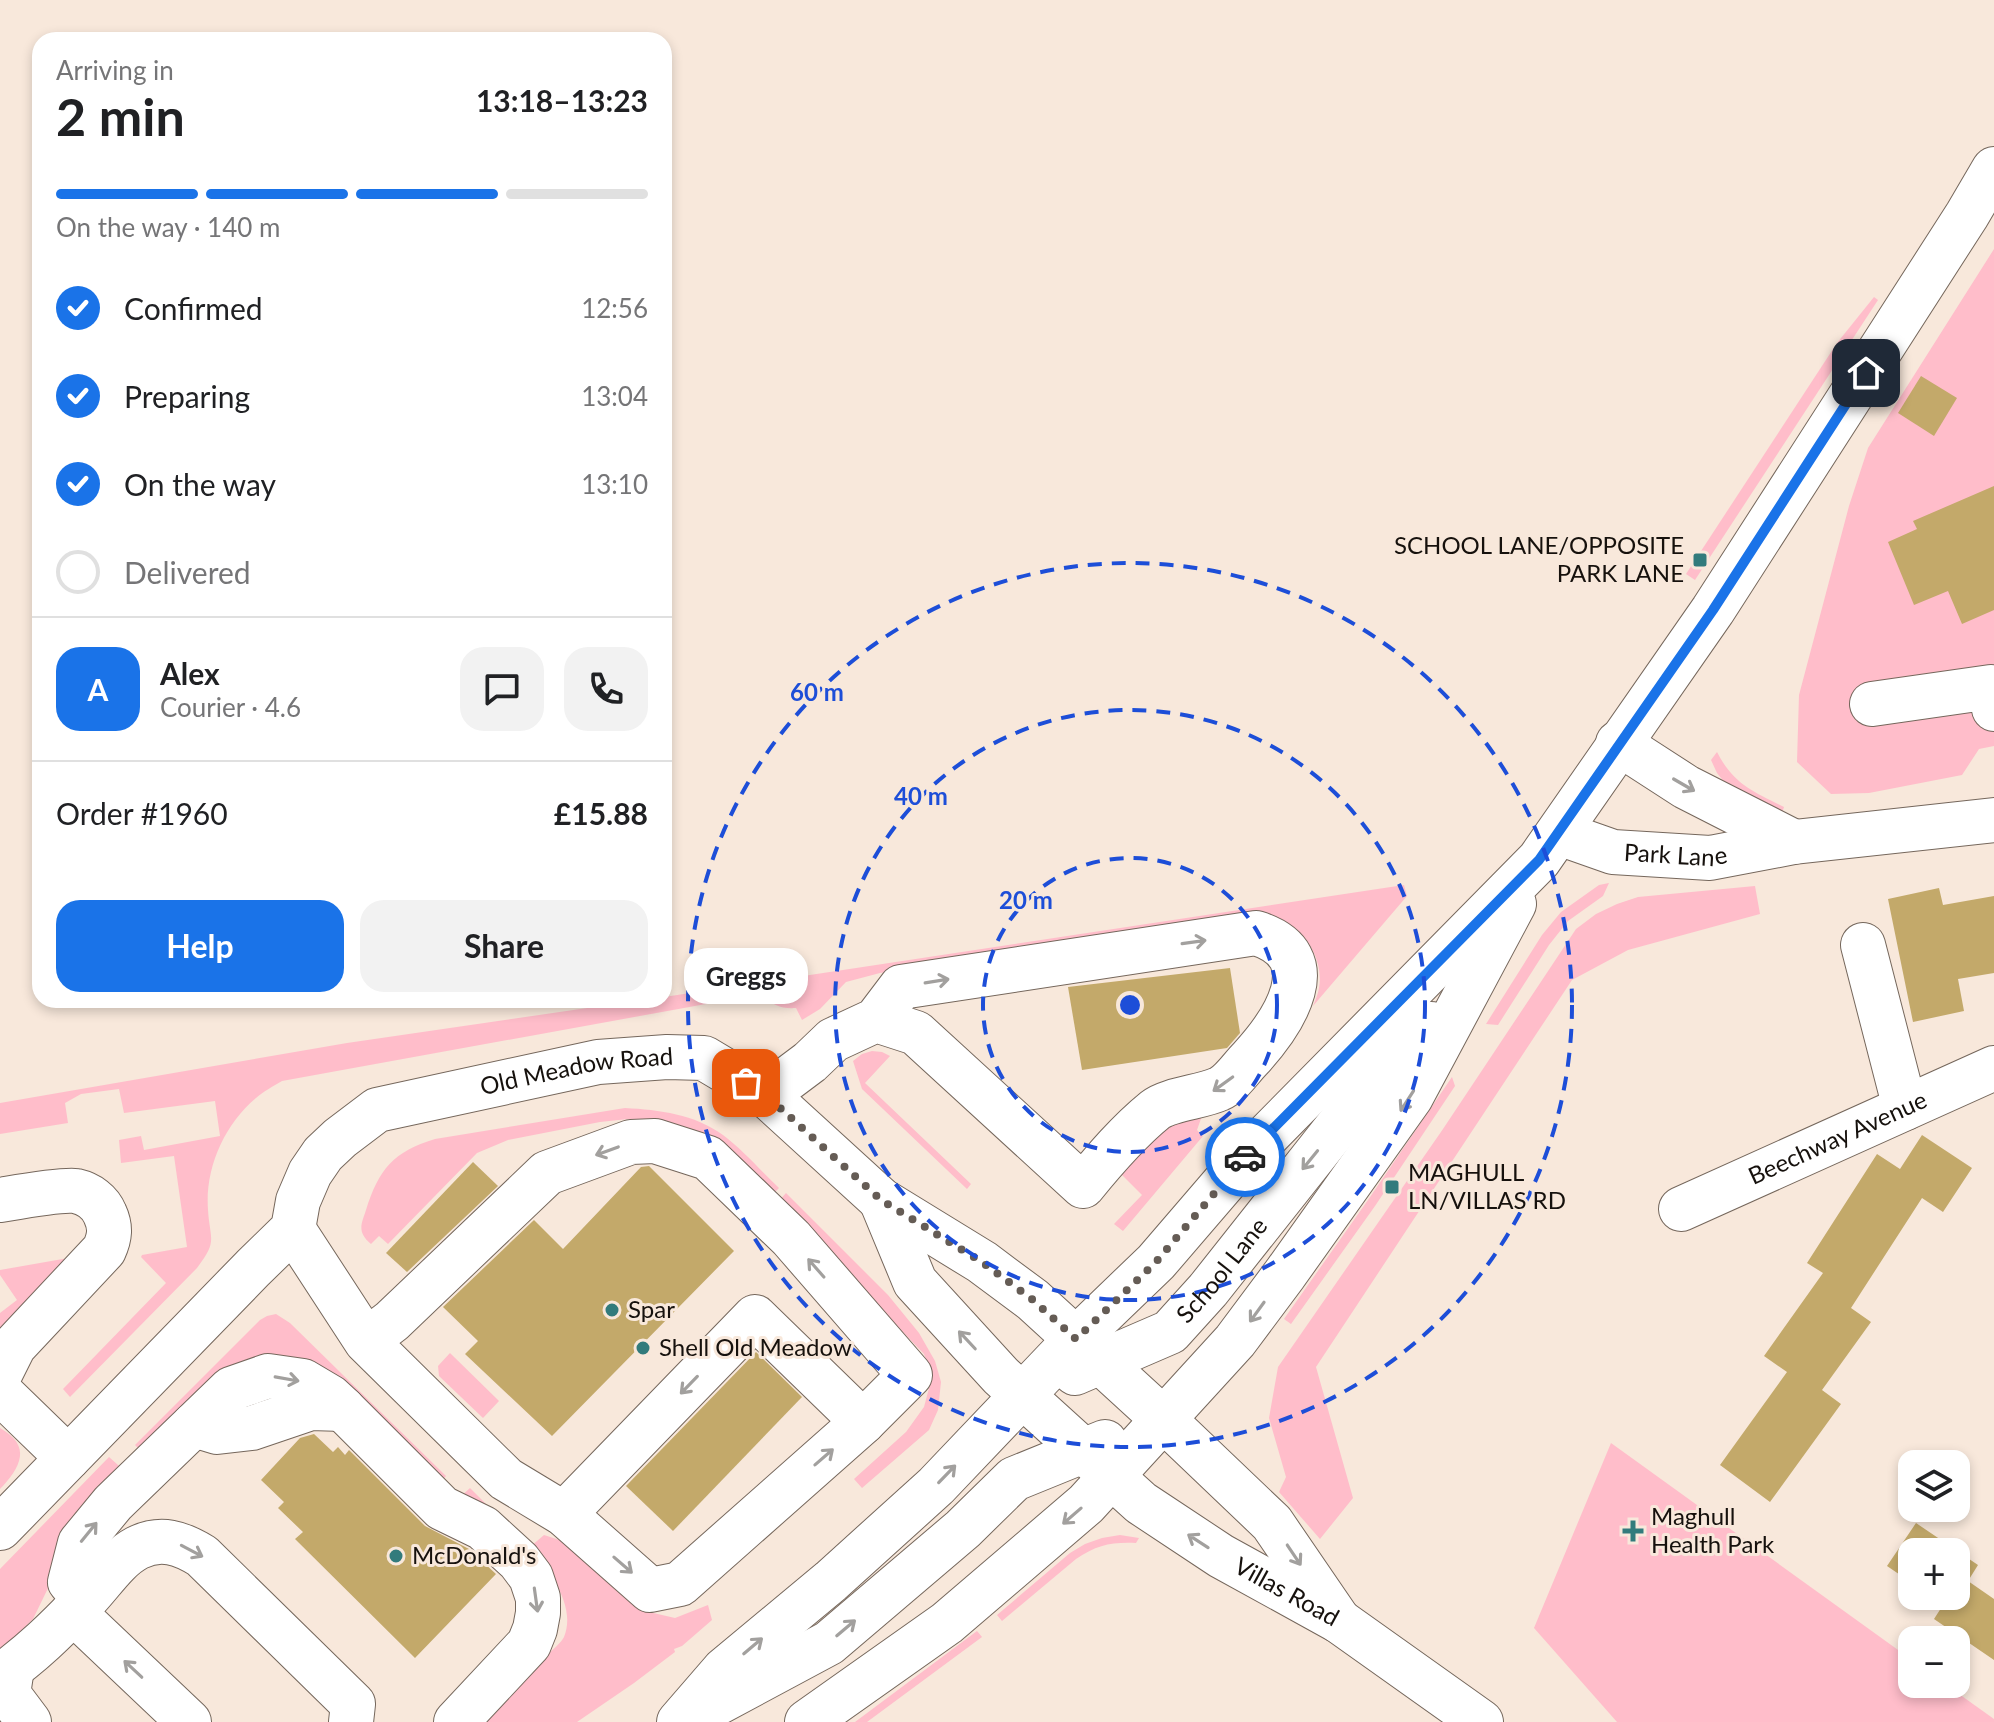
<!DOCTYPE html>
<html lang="en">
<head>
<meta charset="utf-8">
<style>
  body { margin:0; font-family:Lato,sans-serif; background:#f2f2f2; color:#202124; height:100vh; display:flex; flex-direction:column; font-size:30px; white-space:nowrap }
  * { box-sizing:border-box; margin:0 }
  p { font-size:26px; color:#757577 }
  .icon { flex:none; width:44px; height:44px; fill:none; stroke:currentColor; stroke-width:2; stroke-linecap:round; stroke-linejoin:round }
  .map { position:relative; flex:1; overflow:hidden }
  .panel { position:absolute; left:32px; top:32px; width:640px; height:976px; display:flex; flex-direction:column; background:#fff; border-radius:24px; box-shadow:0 4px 12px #0003 }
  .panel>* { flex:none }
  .fabs { position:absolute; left:1898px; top:1450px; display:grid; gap:16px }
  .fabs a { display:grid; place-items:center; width:72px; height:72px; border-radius:16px; background:#fff; box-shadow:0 4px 12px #0003; font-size:40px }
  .pin { position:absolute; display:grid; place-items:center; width:68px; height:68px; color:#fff; margin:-34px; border-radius:16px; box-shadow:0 4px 12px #0006 }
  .courier { position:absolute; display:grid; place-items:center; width:80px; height:80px; margin:-40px; border:6px solid #1a73e8; border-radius:50%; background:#fff; color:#222; box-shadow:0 2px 10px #0007 }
  .bubble { position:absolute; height:56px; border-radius:24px; background:#fff; box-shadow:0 4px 12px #0003; font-size:26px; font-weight:700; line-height:56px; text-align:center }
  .overview em { font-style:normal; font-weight:700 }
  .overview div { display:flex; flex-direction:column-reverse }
  .overview { display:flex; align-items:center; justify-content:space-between; height:136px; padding:0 24px }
  h1 { font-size:52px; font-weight:700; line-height:60px }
  .bar { display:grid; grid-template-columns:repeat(4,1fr); gap:12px 8px; align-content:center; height:96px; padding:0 24px }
  .bar i { height:10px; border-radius:6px; background:#e0e0e0 }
  .bar .current { background:#1a73e8 }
  .bar p { grid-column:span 4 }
  .line { display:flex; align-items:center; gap:20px; padding:0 24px; border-top:2px solid #e0e0e0 }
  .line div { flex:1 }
  .round { display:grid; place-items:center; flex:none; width:84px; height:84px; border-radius:24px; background:#f2f2f2 }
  ol { padding:0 24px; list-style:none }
  li { display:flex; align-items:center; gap:24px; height:88px }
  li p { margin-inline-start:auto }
  li .icon { padding:8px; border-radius:50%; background:#1a73e8; color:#fff; stroke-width:4 }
  li:last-child { color:#757577 }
  li i { width:44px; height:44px; border:4px solid #e0e0e0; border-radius:50% }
  .action { display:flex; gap:16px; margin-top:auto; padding:16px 24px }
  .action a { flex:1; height:92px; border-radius:24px; background:#1a73e8; color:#fff; font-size:32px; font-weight:700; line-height:92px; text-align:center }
  .action a+a { background:#f2f2f2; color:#202124 }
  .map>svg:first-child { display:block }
</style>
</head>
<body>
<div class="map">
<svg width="1994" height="1722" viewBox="0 0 1994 1722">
  <rect width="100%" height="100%" fill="#f8e8db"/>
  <!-- green -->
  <g fill="#ffbdca">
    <path d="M1994,249V746L1979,749L1962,775L1869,793L1831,794L1797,762L1799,695L1849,506L1868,448Z"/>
    <path d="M1874,297L1878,300L1695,580L1686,574L1837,343Z"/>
    <path d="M1717,752C1733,784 1754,792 1784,807L1782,813L1725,783L1717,773L1711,760Z"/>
    <path d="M1609,883L1603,896L1568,921L1549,945L1498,1025L1486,1024L1542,935L1561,912L1599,885Z"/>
    <path d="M1404,885L1407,896L1313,1006C1315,1001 1318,994 1319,988C1324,962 1307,931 1282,921C1277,919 1270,918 1264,916L880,973L846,982L820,1009L802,1020L796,1008C781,1009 772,1005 761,994L282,1081C273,1086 263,1092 256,1098C224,1125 205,1168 208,1210C210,1240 218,1241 197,1268L70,1397L63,1389L166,1283L141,1257L142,1255L187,1247L174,1156L121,1163L119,1140L141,1136L144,1150L220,1136L215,1101L124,1113L119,1089L81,1094L65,1103L68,1123L0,1134V1103L347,1043L642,1000H664V997Z"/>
    <path d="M1755,886L1760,914L1628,950L1572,980L1316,1367L1353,1498L1320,1539L1279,1492L1286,1477L1269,1418L1278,1367L1443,1129L1576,929L1596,914L1617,904L1638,897Z"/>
    <path d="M872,1051L882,1052L890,1056L865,1083L971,1184L967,1189L862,1089L853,1061L862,1054Z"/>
    <path d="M1452,1077L1455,1086L1375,1206L1291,1324L1284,1319L1368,1200Z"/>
    <path d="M625,1108C660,1110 694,1114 723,1135C743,1150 761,1171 779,1188L772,1195L655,1121L628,1119L600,1122L508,1140L477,1153L388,1244L379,1236L371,1244C357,1232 361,1225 366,1210C379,1169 393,1152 435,1139Z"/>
    <path d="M1203,1113L1197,1130L1203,1136L1123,1231L1114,1224L1142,1195L1116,1169L1167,1125Z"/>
    <path d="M786,1193L888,1295L919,1333L935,1361L941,1382L938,1410L929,1430L862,1488L854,1479L906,1432L924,1407L932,1377L924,1354L778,1202Z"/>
    <path d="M74,1257L0,1330V1313L17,1300L0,1275V1270Z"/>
    <path d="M276,1314L290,1323L446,1476L440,1483L457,1500L470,1488L506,1524L453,1505L404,1456L401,1442L326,1370L283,1356L233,1369L145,1455L135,1445L260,1320L267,1316Z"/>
    <path d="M450,1353L499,1401L483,1418L439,1376L438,1366Z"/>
    <path d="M0,1428C32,1446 21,1467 0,1489Z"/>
    <path d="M1611,1443L1912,1660V1684H1945L1994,1719V1722H1617L1534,1628Z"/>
    <path d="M109,1457L127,1473L51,1582L33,1619L3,1649L0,1650V1569Z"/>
    <path d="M544,1535L572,1544L632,1602L649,1612L675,1618L708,1605L712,1620L682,1646L674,1649L675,1652L634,1683L577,1722H474C499,1700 524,1679 547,1655C552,1650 561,1643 564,1637C577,1605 548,1570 530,1547Z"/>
    <path d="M1120,1535L1139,1538L1136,1543C1111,1542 1097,1545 1076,1559L1002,1621L997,1615L1070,1553L1085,1544L1102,1538Z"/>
    <path d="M977,1631L982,1637L867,1722H855Z"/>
  </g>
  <!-- building -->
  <g fill="#c3a96a">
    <path d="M1921,376L1957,398L1934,436L1898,413Z"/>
    <path d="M1994,486V610L1962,624L1948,591L1914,605L1888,542L1917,529L1913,521Z"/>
    <path d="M1939,888L1943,905L1994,896V973L1958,979L1964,1011L1913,1022L1888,899Z"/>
    <path d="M1230,968L1240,1033L1227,1048L1082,1070L1068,987Z"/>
    <path d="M1922,1135L1972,1168L1943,1212L1922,1198L1851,1308L1871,1322L1822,1390L1841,1404L1770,1502L1720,1465L1787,1372L1764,1356L1823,1273L1807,1263L1877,1154L1900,1169Z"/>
    <path d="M473,1162L498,1186L407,1272L386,1253Z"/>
    <path d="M649,1166L734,1251L552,1436L465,1354L478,1341L443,1307L534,1220L563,1249L641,1167Z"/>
    <path d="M756,1352L802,1397L673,1531L626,1486Z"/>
    <path d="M314,1434L333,1452L338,1447L345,1455L349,1450L425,1526L469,1549L496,1574L415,1658L295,1539L303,1532L278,1508L284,1502L261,1480L300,1438Z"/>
    <path d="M1916,1523L1978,1565L1968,1581L1994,1599V1660L1934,1619L1943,1605L1930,1596H1956V1552H1912V1583L1887,1566Z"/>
  </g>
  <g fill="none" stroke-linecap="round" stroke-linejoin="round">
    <defs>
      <g id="minor">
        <path d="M1872,704L1991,687L1994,709"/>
        <path d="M1618,743L1686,787L1794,842"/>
        <path id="s1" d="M1559,833L1613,852L1710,858L1794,842L1994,820"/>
        <path d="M1863,945L1905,1108"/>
        <path d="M766,1095L810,1062L833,1040L876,1020L916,1033L1083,1186C1105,1159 1128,1132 1155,1110C1169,1099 1202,1097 1219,1089C1231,1084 1241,1068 1250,1059C1283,1023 1329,956 1256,933L901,987L876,1020"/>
        <path d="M0,1200C18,1197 61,1189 76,1191C89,1194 100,1202 105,1214C111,1227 110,1237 104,1250L14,1346L0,1374"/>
        <path id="s2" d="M881,1200L915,1282L1001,1376L1141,1503L1221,1556L1339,1621L1481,1722"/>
        <path id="s3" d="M1681,1209L1994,1068"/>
        <path d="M293,1229L366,1341L506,1479L564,1514L650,1590L680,1584L863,1422L910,1375L791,1238L708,1158L655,1141L631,1142L547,1173L392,1321L366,1341"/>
        <path id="s4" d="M1075,1373L1170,1332L1208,1290L1341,1122L1431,1024"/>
        <path d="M0,1392L68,1458"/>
        <path d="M194,1425L217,1432L252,1428L311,1408L343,1409"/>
        <path d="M564,1514L755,1317L863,1422"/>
        <path id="s5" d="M0,1528L253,1268L293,1229L298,1201L310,1173L323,1154L340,1138L377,1110L598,1062L667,1057L704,1058L766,1095L881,1200L982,1262L1033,1300L1163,1419L1272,1523L1339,1621"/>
        <path d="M85,1600L70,1582L80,1543L113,1503L231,1389L268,1376L303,1381L330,1397L343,1409L442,1508L483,1528L519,1561L531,1577L538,1598V1613L535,1629L529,1644L456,1722"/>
        <path d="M73,1612L189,1722"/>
        <path d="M12,1668L8,1694L29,1722"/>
        <path d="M0,1676C31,1655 58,1628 84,1601C101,1584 116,1559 137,1548C161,1536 181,1543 202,1556L353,1704L351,1722"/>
        <path d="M708,1708L829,1643L963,1529L1014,1479L1105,1442"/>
        <path d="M679,1722L724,1670L831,1581L936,1486L1076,1339L1156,1262L1248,1155L1539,860L1713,610L1967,215L1994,169"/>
        <path d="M807,1722L947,1623L1086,1504L1235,1341L1285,1274L1411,1097L1514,904"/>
      </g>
    </defs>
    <!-- minor casing -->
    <use href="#minor" stroke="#75675c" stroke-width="46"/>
    <!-- minor -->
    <use href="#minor" stroke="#fff" stroke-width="44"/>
  </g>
  <!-- one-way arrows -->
  <defs><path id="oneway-shaft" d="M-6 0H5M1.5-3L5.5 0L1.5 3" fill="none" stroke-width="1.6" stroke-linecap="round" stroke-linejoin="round" transform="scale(2)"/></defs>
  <g stroke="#a2a09e">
    <use href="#oneway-shaft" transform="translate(1684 785) rotate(30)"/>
    <use href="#oneway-shaft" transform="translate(1194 942) rotate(-8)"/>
    <use href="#oneway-shaft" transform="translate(937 981) rotate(-9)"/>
    <use href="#oneway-shaft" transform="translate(1223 1084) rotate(144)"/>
    <use href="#oneway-shaft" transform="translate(1407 1101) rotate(123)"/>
    <use href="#oneway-shaft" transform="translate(607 1151) rotate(160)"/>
    <use href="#oneway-shaft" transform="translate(1310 1160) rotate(129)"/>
    <use href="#oneway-shaft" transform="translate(816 1268) rotate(-131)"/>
    <use href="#oneway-shaft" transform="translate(1257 1312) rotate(126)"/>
    <use href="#oneway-shaft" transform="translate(967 1340) rotate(-133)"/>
    <use href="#oneway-shaft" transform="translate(287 1379) rotate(10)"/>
    <use href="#oneway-shaft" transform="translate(689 1385) rotate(134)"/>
    <use href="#oneway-shaft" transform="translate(824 1457) rotate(-41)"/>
    <use href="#oneway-shaft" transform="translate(947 1474) rotate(-46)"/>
    <use href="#oneway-shaft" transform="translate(1072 1516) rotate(139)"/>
    <use href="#oneway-shaft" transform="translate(89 1532) rotate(-51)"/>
    <use href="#oneway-shaft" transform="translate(1198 1541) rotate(-147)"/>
    <use href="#oneway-shaft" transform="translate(192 1551) rotate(28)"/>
    <use href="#oneway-shaft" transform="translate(1294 1555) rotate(56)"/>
    <use href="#oneway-shaft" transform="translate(623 1565) rotate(41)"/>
    <use href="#oneway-shaft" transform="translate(536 1600) rotate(82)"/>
    <use href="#oneway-shaft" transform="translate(846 1628) rotate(-40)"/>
    <use href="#oneway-shaft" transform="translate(753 1646) rotate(-40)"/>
    <use href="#oneway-shaft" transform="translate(133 1669) rotate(-137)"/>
  </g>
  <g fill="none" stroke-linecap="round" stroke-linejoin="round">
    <!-- done -->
    <path stroke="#655c55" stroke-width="8" stroke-dasharray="0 14.4" d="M746,1083L766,1095L881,1200L982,1262L1033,1300L1076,1339L1156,1262L1245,1157"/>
    <!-- route -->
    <path stroke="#1a73e8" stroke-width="10" d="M1245,1157L1539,860L1713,610L1866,373"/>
  </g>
  <!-- distance rings -->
  <g fill="none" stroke="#1d4ed8" stroke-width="4" stroke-dasharray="14 10">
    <circle cx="1130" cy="1005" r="147"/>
    <circle cx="1130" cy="1005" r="295"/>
    <circle cx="1130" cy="1005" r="442"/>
  </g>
  <!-- markers -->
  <g fill="#327b7c" stroke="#f8e8db" stroke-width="3">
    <rect x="1692" y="552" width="16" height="16" rx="4"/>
    <rect x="1384" y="1179" width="16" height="16" rx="4"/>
    <circle cx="612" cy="1310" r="8"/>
    <circle cx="643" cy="1348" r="8"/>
    <path d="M1629 1519h8v8h8v8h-8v8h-8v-8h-8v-8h8z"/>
    <circle cx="396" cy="1556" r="8"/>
  </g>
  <g text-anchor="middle" stroke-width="6" stroke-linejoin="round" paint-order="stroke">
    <!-- poi labels -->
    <g font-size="24" fill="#16110d" stroke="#f8e8db" text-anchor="start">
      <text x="1684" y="554" text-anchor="end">SCHOOL LANE/OPPOSITE<tspan x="1684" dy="28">PARK LANE</tspan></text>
      <text x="1408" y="1181">MAGHULL<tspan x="1408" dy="28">LN/VILLAS RD</tspan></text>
      <text x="628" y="1318">Spar</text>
      <text x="659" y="1356">Shell Old Meadow</text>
      <text x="1651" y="1525">Maghull<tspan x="1651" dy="28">Health Park</tspan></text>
      <text x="412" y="1564">McDonald's</text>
    </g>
    <!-- street labels -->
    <g font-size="24" fill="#16110d" stroke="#f8e8db">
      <text dy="8" stroke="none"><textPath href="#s1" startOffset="120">Park Lane</textPath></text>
      <text dy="8" stroke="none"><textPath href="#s5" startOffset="774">Old Meadow Road</textPath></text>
      <text dy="8" stroke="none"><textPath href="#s3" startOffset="172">Beechway Avenue</textPath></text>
      <text dy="8" stroke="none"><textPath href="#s4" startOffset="184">School Lane</textPath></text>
      <text dy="8" stroke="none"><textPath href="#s2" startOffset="576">Villas Road</textPath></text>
    </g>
  </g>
  <circle cx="1130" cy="1005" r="12" fill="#1d4ed8" stroke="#f8e8db" stroke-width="4"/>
  <g font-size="24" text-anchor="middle" font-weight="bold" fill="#1d4ed8" stroke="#f8e8db" stroke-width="6" stroke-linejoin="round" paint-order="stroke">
    <text x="817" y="701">60 m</text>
    <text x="921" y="805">40 m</text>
    <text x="1026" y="909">20 m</text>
  </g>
</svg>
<div class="fabs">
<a><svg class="icon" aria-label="layers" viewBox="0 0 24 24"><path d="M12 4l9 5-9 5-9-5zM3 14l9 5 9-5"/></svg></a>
<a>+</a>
<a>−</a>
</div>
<div class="pin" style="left:746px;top:1083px;background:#ea580c"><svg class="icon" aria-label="bag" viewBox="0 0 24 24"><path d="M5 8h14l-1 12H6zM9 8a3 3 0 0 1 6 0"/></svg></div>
<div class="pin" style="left:1866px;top:373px;background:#1f2937"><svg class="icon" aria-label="home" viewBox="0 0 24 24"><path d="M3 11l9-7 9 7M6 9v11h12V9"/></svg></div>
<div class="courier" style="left:1245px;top:1157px"><svg class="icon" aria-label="car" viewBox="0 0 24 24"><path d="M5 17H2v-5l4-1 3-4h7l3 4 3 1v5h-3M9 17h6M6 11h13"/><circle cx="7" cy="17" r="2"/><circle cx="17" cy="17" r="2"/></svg></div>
<div class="bubble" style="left:684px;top:948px;width:124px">Greggs</div>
<section class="panel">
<div class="overview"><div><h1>2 min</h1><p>Arriving in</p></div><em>13:18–13:23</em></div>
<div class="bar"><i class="current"></i><i class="current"></i><i class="current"></i><i></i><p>On the way · 140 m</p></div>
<ol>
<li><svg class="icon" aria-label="check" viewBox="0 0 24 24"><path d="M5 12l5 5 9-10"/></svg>Confirmed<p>12:56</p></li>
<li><svg class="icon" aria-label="check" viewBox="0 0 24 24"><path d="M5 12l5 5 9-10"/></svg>Preparing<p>13:04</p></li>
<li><svg class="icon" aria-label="check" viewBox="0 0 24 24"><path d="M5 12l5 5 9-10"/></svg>On the way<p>13:10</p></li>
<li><i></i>Delivered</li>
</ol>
<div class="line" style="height:144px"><b class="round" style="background:#1a73e8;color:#fff">A</b><div><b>Alex</b><p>Courier · 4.6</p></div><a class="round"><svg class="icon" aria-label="chat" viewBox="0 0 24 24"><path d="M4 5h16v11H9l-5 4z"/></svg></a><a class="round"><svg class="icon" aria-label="phone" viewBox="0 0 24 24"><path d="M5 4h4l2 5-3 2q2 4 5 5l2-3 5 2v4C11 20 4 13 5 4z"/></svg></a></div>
<div class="line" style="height:104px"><div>Order #1960</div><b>£15.88</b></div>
<div class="action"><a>Help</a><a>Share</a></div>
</section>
</div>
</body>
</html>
